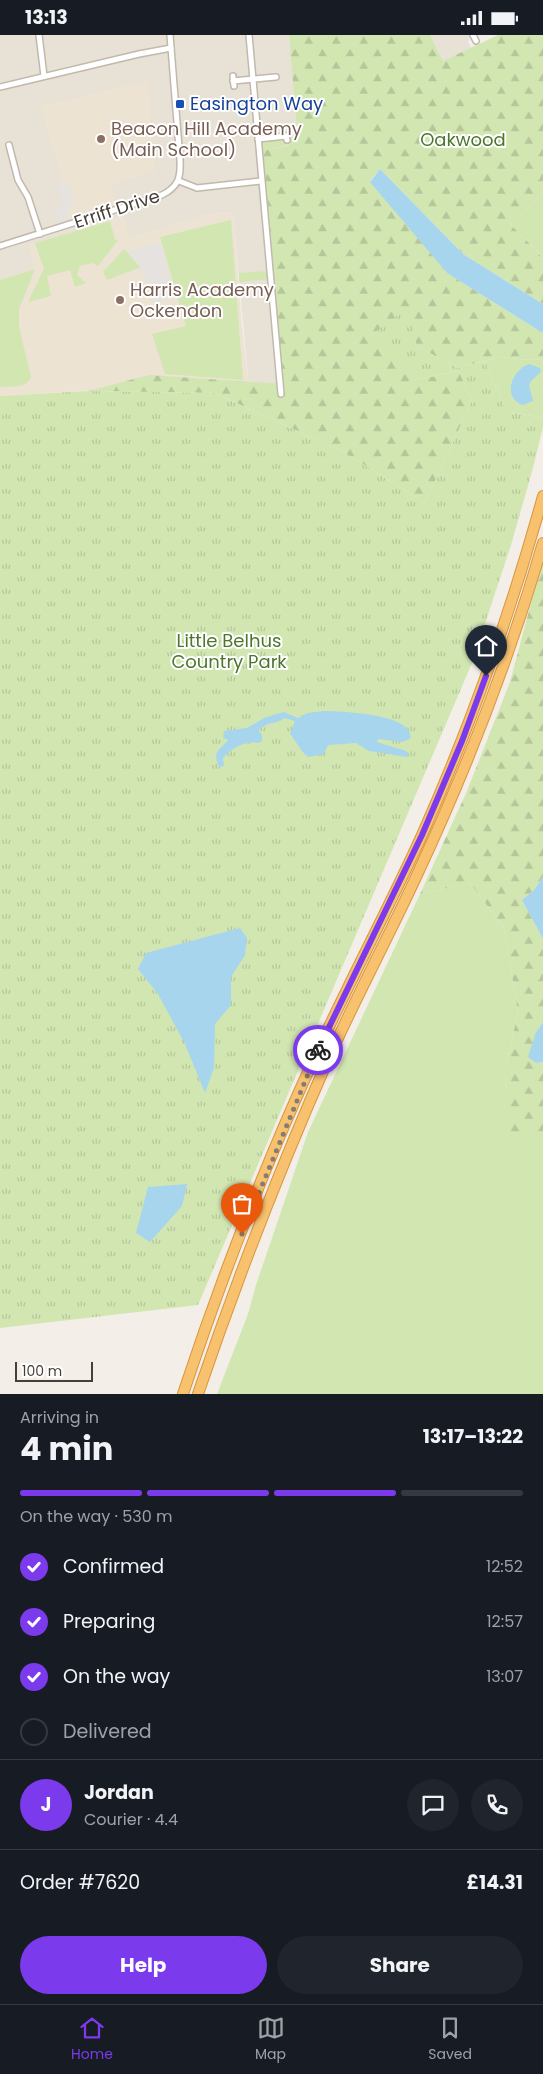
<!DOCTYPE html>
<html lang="en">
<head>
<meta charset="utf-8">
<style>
  body { margin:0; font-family:Poppins,sans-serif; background:#20242c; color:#f1f3f6; height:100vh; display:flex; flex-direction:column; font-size:19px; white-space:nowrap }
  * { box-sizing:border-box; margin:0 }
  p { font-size:16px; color:#9ea1a6 }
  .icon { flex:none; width:28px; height:28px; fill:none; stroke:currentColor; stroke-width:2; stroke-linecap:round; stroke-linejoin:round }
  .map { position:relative; height:1359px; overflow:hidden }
  .sheet { display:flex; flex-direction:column; background:#171b24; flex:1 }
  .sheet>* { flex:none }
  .scale { position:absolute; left:15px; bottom:12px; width:78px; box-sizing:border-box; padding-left:5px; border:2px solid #473f37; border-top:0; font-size:14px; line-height:18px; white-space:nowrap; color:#473f37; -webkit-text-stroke:4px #fff; paint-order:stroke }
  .pin { position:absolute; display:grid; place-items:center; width:42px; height:42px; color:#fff; margin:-51px -21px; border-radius:50% 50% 50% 0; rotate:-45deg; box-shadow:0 0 5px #0007 }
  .pin .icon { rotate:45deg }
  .courier { position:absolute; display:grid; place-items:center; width:50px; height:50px; margin:-25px; border:4px solid #7c3aed; border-radius:50%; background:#fff; color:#222; box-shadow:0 1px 6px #0007 }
  .summary em { font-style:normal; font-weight:700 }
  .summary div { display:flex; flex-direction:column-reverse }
  .summary { display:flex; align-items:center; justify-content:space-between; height:85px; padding:0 20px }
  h1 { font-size:32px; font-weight:700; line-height:38px }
  .bar { display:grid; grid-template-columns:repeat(4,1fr); gap:8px 5px; align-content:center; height:60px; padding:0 20px }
  .bar i { height:6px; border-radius:4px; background:#363941 }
  .bar .on { background:#7c3aed }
  .bar p { grid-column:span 4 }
  .line { display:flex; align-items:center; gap:12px; padding:0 20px; border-top:1px solid #363941 }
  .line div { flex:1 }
  .round { display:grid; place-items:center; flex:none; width:52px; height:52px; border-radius:26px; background:#20242c }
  ol { padding:0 20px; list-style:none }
  li { display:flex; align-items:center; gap:15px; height:55px }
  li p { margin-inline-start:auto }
  li .icon { padding:5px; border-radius:50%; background:#7c3aed; color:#fff; stroke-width:4 }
  li:last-child { color:#9ea1a6 }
  li i { width:28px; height:28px; border:2px solid #363941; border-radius:50% }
  .cta { display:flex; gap:10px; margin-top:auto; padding:10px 20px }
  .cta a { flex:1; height:58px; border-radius:30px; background:#7c3aed; color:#fff; font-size:20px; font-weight:700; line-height:58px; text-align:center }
  .cta a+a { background:#20242c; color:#f1f3f6 }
  .status { display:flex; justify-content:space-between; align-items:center; height:35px; padding:0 25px; background:#171b24; direction:ltr }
  .status svg { height:14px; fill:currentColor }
  .tabs { display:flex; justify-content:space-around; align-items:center; height:70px; border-top:1px solid #363941; background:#171b24; font-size:14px; color:#9ea1a6 }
  .tabs a { display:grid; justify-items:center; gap:2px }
  .tabs .on { color:#7c3aed }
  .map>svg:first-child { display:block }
</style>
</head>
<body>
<div class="status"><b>13:13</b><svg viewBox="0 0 49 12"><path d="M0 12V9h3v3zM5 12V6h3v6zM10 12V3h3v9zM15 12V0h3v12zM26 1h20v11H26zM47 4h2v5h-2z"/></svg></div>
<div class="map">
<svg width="543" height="1359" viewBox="0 0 543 1359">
  <defs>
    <pattern id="forest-firs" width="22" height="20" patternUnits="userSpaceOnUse" patternTransform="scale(1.25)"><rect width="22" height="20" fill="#d2e6b2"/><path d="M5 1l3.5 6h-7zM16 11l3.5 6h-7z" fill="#b6c69a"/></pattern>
    <pattern id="park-tufts" width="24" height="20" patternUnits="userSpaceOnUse" patternTransform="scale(1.25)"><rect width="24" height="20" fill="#d2e6b2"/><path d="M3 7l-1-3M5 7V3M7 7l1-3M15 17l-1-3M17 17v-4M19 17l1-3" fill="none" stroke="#b6c69a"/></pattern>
  </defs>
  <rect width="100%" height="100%" fill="#f3efe8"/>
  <!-- residential -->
  <g fill="#e7e1d6">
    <path d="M0,0H289L298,93L288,111L261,117L283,349L249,352L233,178L208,179L129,204L123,182L29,210L35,234L0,245Z"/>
    <path d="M430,0H469L470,3L468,7L471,13L443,26Z"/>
  </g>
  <!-- education -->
  <g fill="#ece3d3">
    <path d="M148,46L155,136L111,150L116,169L57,187L53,173L64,169L58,143L61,142L40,71Z"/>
    <path d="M233,178L242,291L249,352L179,350L0,361V245L35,234L28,210L124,182L129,204L208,179Z"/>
  </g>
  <!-- green -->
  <g fill="#d2e6b2">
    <path d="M261,88L274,97L295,94L287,110L265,115L262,118Z"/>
    <path d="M543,158V225L537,216L510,189Z"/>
    <path d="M231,185L243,345L165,339L152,299L186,291L160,202Z"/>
    <path d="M110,186L115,205H118L98,231L92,228L80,231L77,240L86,248L75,252L70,235L47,241L51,261L28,267L44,234L35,208Z"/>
    <path d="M124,214L141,232L107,245L103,237Z"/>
    <path d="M35,234L19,274V292L31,342C26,354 11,351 0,352V245Z"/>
    <path d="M268,236L269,244L239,247V238Z"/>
    <path d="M500,322L529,325L543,324V383L506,376L485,326Z"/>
    <path d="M470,848L504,893L518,977L505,1035L507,1101H543V1359H217L248,1279L256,1250L308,1097L420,859Z"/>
  </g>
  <!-- forest -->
  <g fill="url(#forest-firs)">
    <path d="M289,0H430L443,26L498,0H543V158L510,189L537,216L543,225V269L463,219L380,134L370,146L447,238L543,298V324L529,325L500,322L457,333L417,311L375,297L420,344L459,336L472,366L425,468L342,416L214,358L88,356L149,340L283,349L261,116L288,111L297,93Z"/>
    <path d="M543,523V842L534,855L522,865L543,904V987L536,997V1028L543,1027V1101H506L505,1035L518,977L504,893L470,848L420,859L467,756L510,647Z"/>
  </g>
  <!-- park -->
  <path fill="url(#park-tufts)" d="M407,273L417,311L457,333L485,326L506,376L543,383V392L533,433L511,510L472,628L198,1270L0,1293V361L88,356L214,358L342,416L425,468L472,366L459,336L420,344L374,298Z"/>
  <!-- parking -->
  <g fill="#e5e2e0">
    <path d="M61,146L63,150L68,149L74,166L69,171L67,184L57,187L53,173L63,170L57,147Z"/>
    <path d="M160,207L175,262L154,268L141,233L127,217Z"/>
  </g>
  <!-- water -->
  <g fill="#a7d5ee">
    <path d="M380,134L463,219L543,269V298L447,238L370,147Z"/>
    <path d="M529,329L540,333L541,337L531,346L529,350L533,366L523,370C501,362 512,335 529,329Z"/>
    <path d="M323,676C339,676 417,679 410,704L402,707L378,704L377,707L406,716L409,720L407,722L369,716L356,708L328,710L324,719L308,722C300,716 297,707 290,699L295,686L285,683L277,687L268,689L258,695L262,700V706L259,708C246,705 232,713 223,723L224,731L219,732C212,716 219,716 228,705L223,703L224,696L247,693L264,683L284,677L298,683L308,678Z"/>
    <path d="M543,842V904L522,865L534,855Z"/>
    <path d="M240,893L247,903L245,920L231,942V970L215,989L214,1033L205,1058L185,1009L158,959L138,934L146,918Z"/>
    <path d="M543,987V1027L536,1028L528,1022L536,997Z"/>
    <path d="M187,1149L182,1171L150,1207L136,1198L148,1152Z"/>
  </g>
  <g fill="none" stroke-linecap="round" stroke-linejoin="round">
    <defs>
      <g id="minor">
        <path d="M39,0L44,41"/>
        <path d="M249,0L281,359"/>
        <path d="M473,0L476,6"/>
        <path d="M233,41L234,51"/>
        <path d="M233,46L276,42"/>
        <path d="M0,52L139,19L171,13"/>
        <path d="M258,104L286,101L287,105"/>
        <path d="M9,110L18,145L28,162L40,199"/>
        <path d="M179,146L197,153L261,146"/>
        <path d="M0,211L162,160C178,152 181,143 180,125L170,0"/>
      </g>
      <g id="motorway">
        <path d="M183,1359C220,1247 263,1135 312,1028C347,951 387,877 422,800C471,690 511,577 543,461"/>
        <path d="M198,1359C236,1247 279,1136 327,1027C355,964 388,903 417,840C467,733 510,622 543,508"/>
      </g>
    </defs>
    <!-- minor casing -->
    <use href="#minor" stroke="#c2b9ae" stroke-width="8"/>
    <!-- motorway casing -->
    <use href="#motorway" stroke="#d8953e" stroke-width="12"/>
    <!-- minor -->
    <use href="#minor" stroke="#fff" stroke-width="5"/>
    <!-- motorway -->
    <use href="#motorway" stroke="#f8c16e" stroke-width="10"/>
  </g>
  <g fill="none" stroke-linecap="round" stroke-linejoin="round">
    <!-- done -->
    <path stroke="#837d75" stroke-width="5" stroke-dasharray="0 9" d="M242,1199L318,1015"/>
    <!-- route -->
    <path stroke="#7c3aed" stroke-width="6" d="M318,1015L422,800L462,706L486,641"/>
  </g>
  <!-- markers -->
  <rect fill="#1a4fb4" stroke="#fff" stroke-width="2" x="175" y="64" width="10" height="10" rx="2.5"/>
  <g fill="#8d6e63" stroke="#fff" stroke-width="2">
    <circle cx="101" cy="104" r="5"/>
    <circle cx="120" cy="265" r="5"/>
  </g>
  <g text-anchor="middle" stroke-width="4" stroke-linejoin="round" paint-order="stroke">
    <!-- transit labels -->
    <g font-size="18" fill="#164399" stroke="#fff" text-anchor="start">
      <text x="190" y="75">Easington Way</text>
    </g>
    <!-- education labels -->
    <g font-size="18" fill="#785e54" stroke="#fff" text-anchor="start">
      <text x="111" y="100">Beacon Hill Academy<tspan x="111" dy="21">(Main School)</tspan></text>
      <text x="130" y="261">Harris Academy<tspan x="130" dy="21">Ockendon</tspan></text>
    </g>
    <!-- park labels -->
    <g font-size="18" fill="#4d762c" stroke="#fff">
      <text x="463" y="111">Oakwood</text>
      <text x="229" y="612">Little Belhus<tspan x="229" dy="21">Country Park</tspan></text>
    </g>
    <!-- street labels -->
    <g font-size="18" fill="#473f37" stroke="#fff">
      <text transform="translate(117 174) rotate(-18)" y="6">Erriff Drive</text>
    </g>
  </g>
</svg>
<div class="scale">100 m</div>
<div class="pin" style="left:242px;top:1199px;background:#ea580c"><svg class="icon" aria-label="bag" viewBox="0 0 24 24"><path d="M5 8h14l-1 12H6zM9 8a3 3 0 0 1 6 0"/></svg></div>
<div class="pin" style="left:486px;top:641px;background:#1f2937"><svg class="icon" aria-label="home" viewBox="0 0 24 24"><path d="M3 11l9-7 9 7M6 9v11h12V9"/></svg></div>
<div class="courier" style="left:318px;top:1015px"><svg class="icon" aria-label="bike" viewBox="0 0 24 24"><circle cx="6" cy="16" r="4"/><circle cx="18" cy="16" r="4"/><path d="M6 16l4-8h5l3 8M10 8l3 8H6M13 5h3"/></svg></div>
</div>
<section class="sheet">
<div class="summary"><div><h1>4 min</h1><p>Arriving in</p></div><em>13:17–13:22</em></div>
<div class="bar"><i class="on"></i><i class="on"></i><i class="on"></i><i></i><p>On the way · 530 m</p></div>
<ol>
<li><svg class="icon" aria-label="check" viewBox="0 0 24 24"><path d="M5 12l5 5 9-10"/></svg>Confirmed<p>12:52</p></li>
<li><svg class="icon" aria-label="check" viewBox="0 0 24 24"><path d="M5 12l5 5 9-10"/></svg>Preparing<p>12:57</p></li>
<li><svg class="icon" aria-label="check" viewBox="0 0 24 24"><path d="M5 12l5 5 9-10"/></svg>On the way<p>13:07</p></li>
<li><i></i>Delivered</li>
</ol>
<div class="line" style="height:90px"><b class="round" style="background:#7c3aed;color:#fff">J</b><div><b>Jordan</b><p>Courier · 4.4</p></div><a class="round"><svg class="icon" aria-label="chat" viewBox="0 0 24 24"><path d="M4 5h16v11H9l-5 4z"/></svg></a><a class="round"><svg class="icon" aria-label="phone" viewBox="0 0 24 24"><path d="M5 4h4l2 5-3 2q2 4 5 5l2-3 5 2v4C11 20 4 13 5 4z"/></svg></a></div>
<div class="line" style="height:65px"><div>Order #7620</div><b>£14.31</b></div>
<div class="cta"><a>Help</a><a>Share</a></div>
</section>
<nav class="tabs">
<a class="on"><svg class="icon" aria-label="home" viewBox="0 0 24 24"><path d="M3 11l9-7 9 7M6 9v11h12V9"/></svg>Home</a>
<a><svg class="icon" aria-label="map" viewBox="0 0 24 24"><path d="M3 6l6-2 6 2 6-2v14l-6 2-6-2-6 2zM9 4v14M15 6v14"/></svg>Map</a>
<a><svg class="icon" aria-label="saved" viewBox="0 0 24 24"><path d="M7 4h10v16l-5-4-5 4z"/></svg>Saved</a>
</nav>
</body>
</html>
